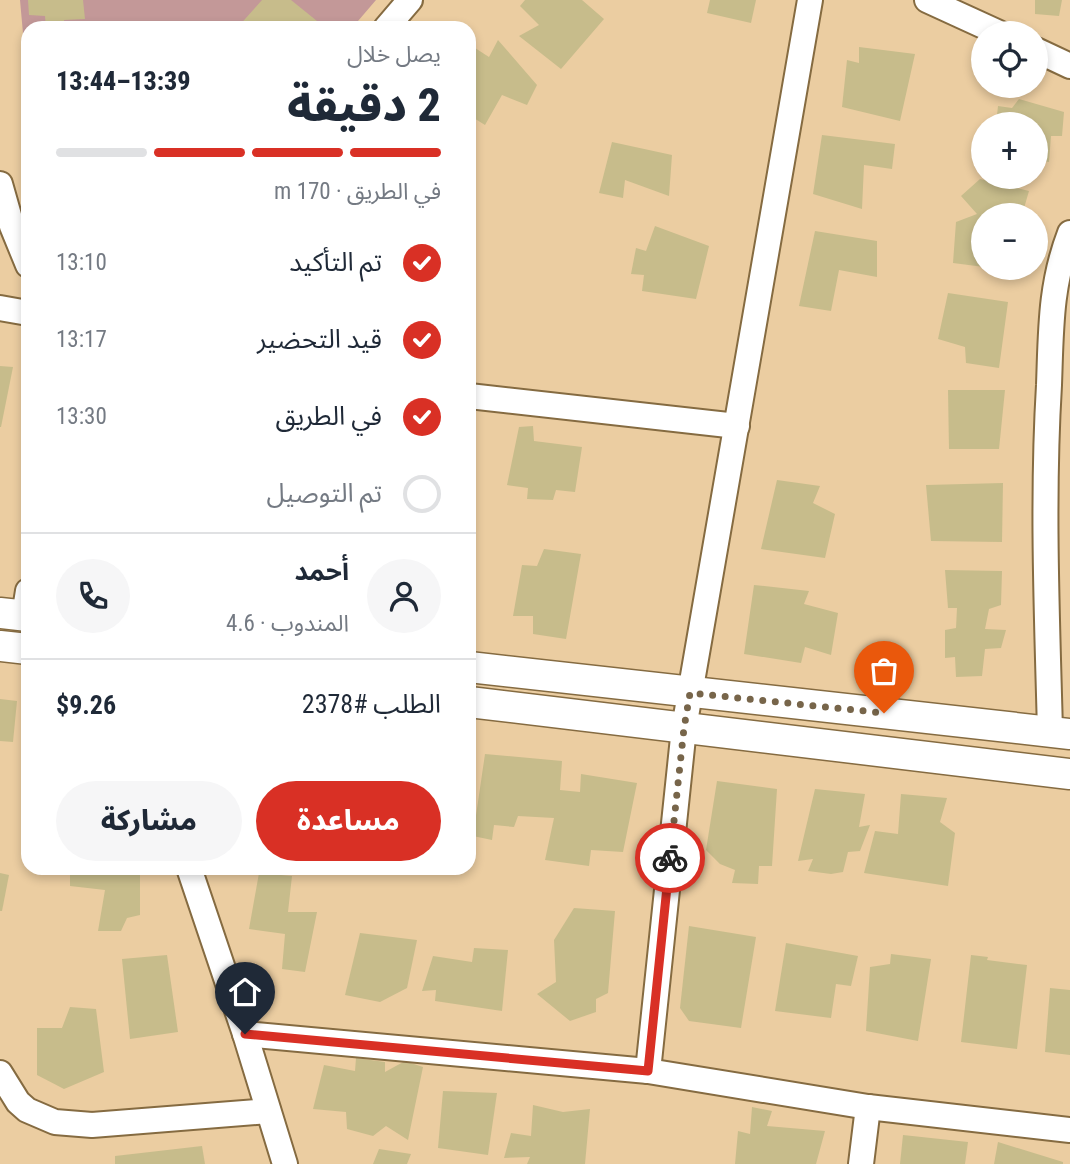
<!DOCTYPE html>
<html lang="ar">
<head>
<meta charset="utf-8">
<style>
  body { margin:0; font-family:"Roboto Condensed","Noto Sans Arabic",sans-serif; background:#f6f6f7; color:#1f2937; direction:rtl; height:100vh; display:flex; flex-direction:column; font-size:26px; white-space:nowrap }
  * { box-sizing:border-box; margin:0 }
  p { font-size:23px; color:#747a83 }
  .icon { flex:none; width:38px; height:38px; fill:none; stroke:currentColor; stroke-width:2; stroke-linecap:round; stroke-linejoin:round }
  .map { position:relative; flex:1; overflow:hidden; direction:ltr }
  .drawer { position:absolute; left:21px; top:21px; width:455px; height:854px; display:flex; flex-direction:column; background:#fff; border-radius:21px; box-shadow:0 4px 10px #0003; direction:rtl }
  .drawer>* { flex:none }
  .buttons { position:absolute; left:971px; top:21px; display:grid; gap:14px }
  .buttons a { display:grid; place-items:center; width:77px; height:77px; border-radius:50%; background:#fff; box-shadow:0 4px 10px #0003; font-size:35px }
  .pin { position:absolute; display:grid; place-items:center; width:60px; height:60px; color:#fff; margin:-72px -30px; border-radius:50% 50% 50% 0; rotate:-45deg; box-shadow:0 0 7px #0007 }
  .pin .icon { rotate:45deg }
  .courier { position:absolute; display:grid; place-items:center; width:70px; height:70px; margin:-35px; border:5px solid #d93025; border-radius:50%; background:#fff; color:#222; box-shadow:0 2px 9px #0007 }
  .headline em { font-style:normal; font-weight:800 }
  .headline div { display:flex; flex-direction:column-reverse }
  .headline { display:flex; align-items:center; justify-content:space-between; height:119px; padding:0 35px }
  h1 { font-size:46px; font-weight:800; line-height:52px }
  .bar { display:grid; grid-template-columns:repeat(4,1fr); gap:10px 7px; align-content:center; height:84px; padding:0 35px }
  .bar i { height:9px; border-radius:5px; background:#e0e1e3 }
  .bar .current { background:#d93025 }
  .bar p { grid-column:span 4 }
  .line { display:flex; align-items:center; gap:18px; padding:0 35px; border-top:2px solid #e0e1e3 }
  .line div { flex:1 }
  .round { display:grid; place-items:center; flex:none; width:74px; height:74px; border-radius:37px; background:#f6f6f7 }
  ol { padding:0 35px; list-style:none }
  li { display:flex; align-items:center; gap:21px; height:77px }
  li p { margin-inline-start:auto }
  li .icon { padding:7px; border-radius:50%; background:#d93025; color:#fff; stroke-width:4 }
  li:last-child { color:#747a83 }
  li i { width:38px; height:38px; border:4px solid #e0e1e3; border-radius:50% }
  .button { display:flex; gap:14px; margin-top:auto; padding:14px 35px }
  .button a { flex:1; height:80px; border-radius:42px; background:#d93025; color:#fff; font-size:28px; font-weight:800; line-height:80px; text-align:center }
  .button a+a { background:#f6f6f7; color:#1f2937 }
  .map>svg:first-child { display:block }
</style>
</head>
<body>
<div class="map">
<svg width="1070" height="1164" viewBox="0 0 1070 1164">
  <rect width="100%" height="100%" fill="#ebcda1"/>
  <!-- green -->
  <path fill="#c39898" d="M20,0H376L352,28H28V89Z"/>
  <!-- building -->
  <g fill="#c7bc8b">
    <path d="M28,0H83L85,19L64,20V28H46L45,16L29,15Z"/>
    <path d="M262,0H291L317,21L312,28H237Z"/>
    <path d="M525,0H582L604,19L561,69L519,36L539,25L520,6Z"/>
    <path d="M710,0H756L751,23L707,13Z"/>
    <path d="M1035,0H1062L1059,16L1035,14Z"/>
    <path d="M498,40L537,85L527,105L502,95L485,125L469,115V85L472,83L469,79V60L475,48L489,57Z"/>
    <path d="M859,47L915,54L900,121L842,107L847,60L859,63Z"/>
    <path d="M1019,99L1064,112L1062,136H1051L1049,162L1036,160V124H996L998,106L1012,108Z"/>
    <path d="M822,135L895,144L892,169L864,165L862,209L813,194Z"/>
    <path d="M612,142L672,155L669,196L625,180L623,198L599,193Z"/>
    <path d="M980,179L1029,191L1022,215H984V267L953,263L956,222L977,214L961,196Z"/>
    <path d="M655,226L709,246L696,299L642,291L644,275L631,274L636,248L646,251Z"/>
    <path d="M815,231L877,241V277L839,270L831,311L799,306Z"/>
    <path d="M948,293L1008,302L999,368L966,363L965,347L938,339Z"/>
    <path d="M0,366L13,367L1,427H0Z"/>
    <path d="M948,390H1005L999,449H949Z"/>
    <path d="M533,426L534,441L582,447L575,492L556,490L553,500L527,499L528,488L507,485L519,427Z"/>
    <path d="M777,480L820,486L813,503L835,514L825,558L761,549Z"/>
    <path d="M1003,483L1002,542L931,541L926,485Z"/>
    <path d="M544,549L581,554L566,639L533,634V616H513L522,565L537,566Z"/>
    <path d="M945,570L1002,571L1001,605L989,609L985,629L1006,630L1001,648L985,649L982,676L956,677L955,657L945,658V630L956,628L957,608H948Z"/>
    <path d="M754,585L809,591L804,604L838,613L831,655L805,647L801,663L744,654Z"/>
    <path d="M0,699L17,701L13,742L0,741Z"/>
    <path d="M485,754L562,761L560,790L580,792L581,774L637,783L623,852L591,850L589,866L545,860L554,818L518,816L514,827L494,825L492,840L473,836Z"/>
    <path d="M717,781L777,789L772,866H759L758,884L732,883L735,870L720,864L706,850Z"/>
    <path d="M815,789L865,794L859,827L870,825L860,851L848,852L843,872L831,874L808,871L813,859L798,861Z"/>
    <path d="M901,794L947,798L940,822L955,833L948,886L864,873L875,831L898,834Z"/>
    <path d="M70,868H140V915L127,918L121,931H98L105,890L70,886Z"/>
    <path d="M0,873L9,875L2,911H0Z"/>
    <path d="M259,873L292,876L288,912H317L305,972L282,969L285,934L249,929Z"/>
    <path d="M574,908L615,911L608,993L596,999V1012L570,1021L537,994L556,982L554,940Z"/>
    <path d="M689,926L756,937L741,1028L689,1021L680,1008Z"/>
    <path d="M360,933L417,940L407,988L380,1002L345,995Z"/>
    <path d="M786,943L858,956L851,986L836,984L831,1018L775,1011Z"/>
    <path d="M474,948L508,950L502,1011L435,1001L436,990L422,991L433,956L472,962Z"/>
    <path d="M891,954L931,959L918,1041L866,1031L870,967L890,964Z"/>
    <path d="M167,955L178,1032L130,1039L122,959Z"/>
    <path d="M971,955L988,957L987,960L1027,965L1017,1049L961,1042Z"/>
    <path d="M1050,988L1070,990V1055L1045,1052Z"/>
    <path d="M70,1007L96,1009L104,1072L64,1089L37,1075V1028H62Z"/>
    <path d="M356,1058L385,1062V1072L405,1061L423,1067L408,1140L386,1126L373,1136L347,1129L346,1112L313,1109L324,1065L355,1071Z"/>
    <path d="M443,1091L497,1093L488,1155L438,1148Z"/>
    <path d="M533,1105L563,1112L590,1109L585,1164H527L530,1157L504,1158L511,1133L531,1136Z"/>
    <path d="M752,1107L772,1111L767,1126L825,1131L816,1164H735L738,1131L750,1134Z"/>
    <path d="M903,1135L968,1142L965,1164H900Z"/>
    <path d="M998,1142L1063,1162V1164H994Z"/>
    <path d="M202,1146L205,1164H115V1156Z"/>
    <path d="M379,1149L411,1154L407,1164H373Z"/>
  </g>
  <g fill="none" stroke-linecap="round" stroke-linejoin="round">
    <defs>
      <g id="minor">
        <path d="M927,0L999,33"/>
        <path d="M386,28L410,0"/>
        <path d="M1036,50L1070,66"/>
        <path d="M0,184L12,226L28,265"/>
        <path d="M0,308L28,313"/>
        <path d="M469,396L737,426"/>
        <path d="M24,616L28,591"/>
        <path d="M1050,731C1047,616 1042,501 1049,385C1051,331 1050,285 1070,233"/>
        <path d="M189,868L245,1034L285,1164"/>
        <path d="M245,1034L648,1071L868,1107L1070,1130"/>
        <path d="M648,1071L684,728L810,0"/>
        <path d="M0,1073L18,1102L27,1110L55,1122L92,1125L268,1111"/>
        <path d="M861,1164L868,1107"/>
      </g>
      <g id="major">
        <path d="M0,613L28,616"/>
        <path d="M0,646L28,649"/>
        <path d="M469,667L1070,734"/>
        <path d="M469,702L1070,774"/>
      </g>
    </defs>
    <!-- minor casing -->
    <use href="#minor" stroke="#856b41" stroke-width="28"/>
    <!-- major casing -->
    <use href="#major" stroke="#856b41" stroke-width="33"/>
    <!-- minor -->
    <use href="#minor" stroke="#fff" stroke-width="24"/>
    <!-- major -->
    <use href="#major" stroke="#fff" stroke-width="30"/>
  </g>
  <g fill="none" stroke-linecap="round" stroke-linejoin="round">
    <!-- done -->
    <path stroke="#77654a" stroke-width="7" stroke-dasharray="0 12.6" d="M670,858L684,728L690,693L884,713"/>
    <!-- route -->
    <path stroke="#d93025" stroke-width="9" d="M245,1034L648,1071L670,858"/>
  </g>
</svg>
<div class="buttons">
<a><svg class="icon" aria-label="locate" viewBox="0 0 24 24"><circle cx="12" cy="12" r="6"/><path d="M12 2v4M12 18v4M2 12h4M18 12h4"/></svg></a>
<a>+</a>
<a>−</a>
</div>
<div class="pin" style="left:884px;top:713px;background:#ea580c"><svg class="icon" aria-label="bag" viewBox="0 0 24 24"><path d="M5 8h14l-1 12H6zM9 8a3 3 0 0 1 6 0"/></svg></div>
<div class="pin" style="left:245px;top:1034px;background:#1f2937"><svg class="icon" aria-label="home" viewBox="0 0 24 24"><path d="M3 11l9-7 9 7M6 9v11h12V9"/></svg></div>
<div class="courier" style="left:670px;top:858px"><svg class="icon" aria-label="bike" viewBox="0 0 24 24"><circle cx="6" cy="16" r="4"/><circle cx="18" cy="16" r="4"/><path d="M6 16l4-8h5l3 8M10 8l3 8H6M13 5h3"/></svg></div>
<section class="drawer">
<div class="headline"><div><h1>2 دقيقة</h1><p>يصل خلال</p></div><em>13:39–13:44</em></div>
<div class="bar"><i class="current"></i><i class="current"></i><i class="current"></i><i></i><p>في الطريق · 170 m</p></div>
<ol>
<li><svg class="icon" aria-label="check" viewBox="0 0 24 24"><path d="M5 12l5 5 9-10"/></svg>تم التأكيد<p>13:10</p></li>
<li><svg class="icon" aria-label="check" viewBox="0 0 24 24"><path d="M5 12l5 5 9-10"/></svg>قيد التحضير<p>13:17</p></li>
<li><svg class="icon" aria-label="check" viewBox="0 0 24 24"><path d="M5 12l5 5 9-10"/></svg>في الطريق<p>13:30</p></li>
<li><i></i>تم التوصيل</li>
</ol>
<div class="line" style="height:126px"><a class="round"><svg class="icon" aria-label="person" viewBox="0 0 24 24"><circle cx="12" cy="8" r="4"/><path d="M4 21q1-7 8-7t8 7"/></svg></a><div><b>أحمد</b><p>المندوب · 4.6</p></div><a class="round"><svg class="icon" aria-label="phone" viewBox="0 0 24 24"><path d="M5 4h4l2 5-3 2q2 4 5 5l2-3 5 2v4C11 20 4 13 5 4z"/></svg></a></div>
<div class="line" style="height:91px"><div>الطلب #2378</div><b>$9.26</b></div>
<div class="button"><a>مساعدة</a><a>مشاركة</a></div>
</section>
</div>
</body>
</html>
